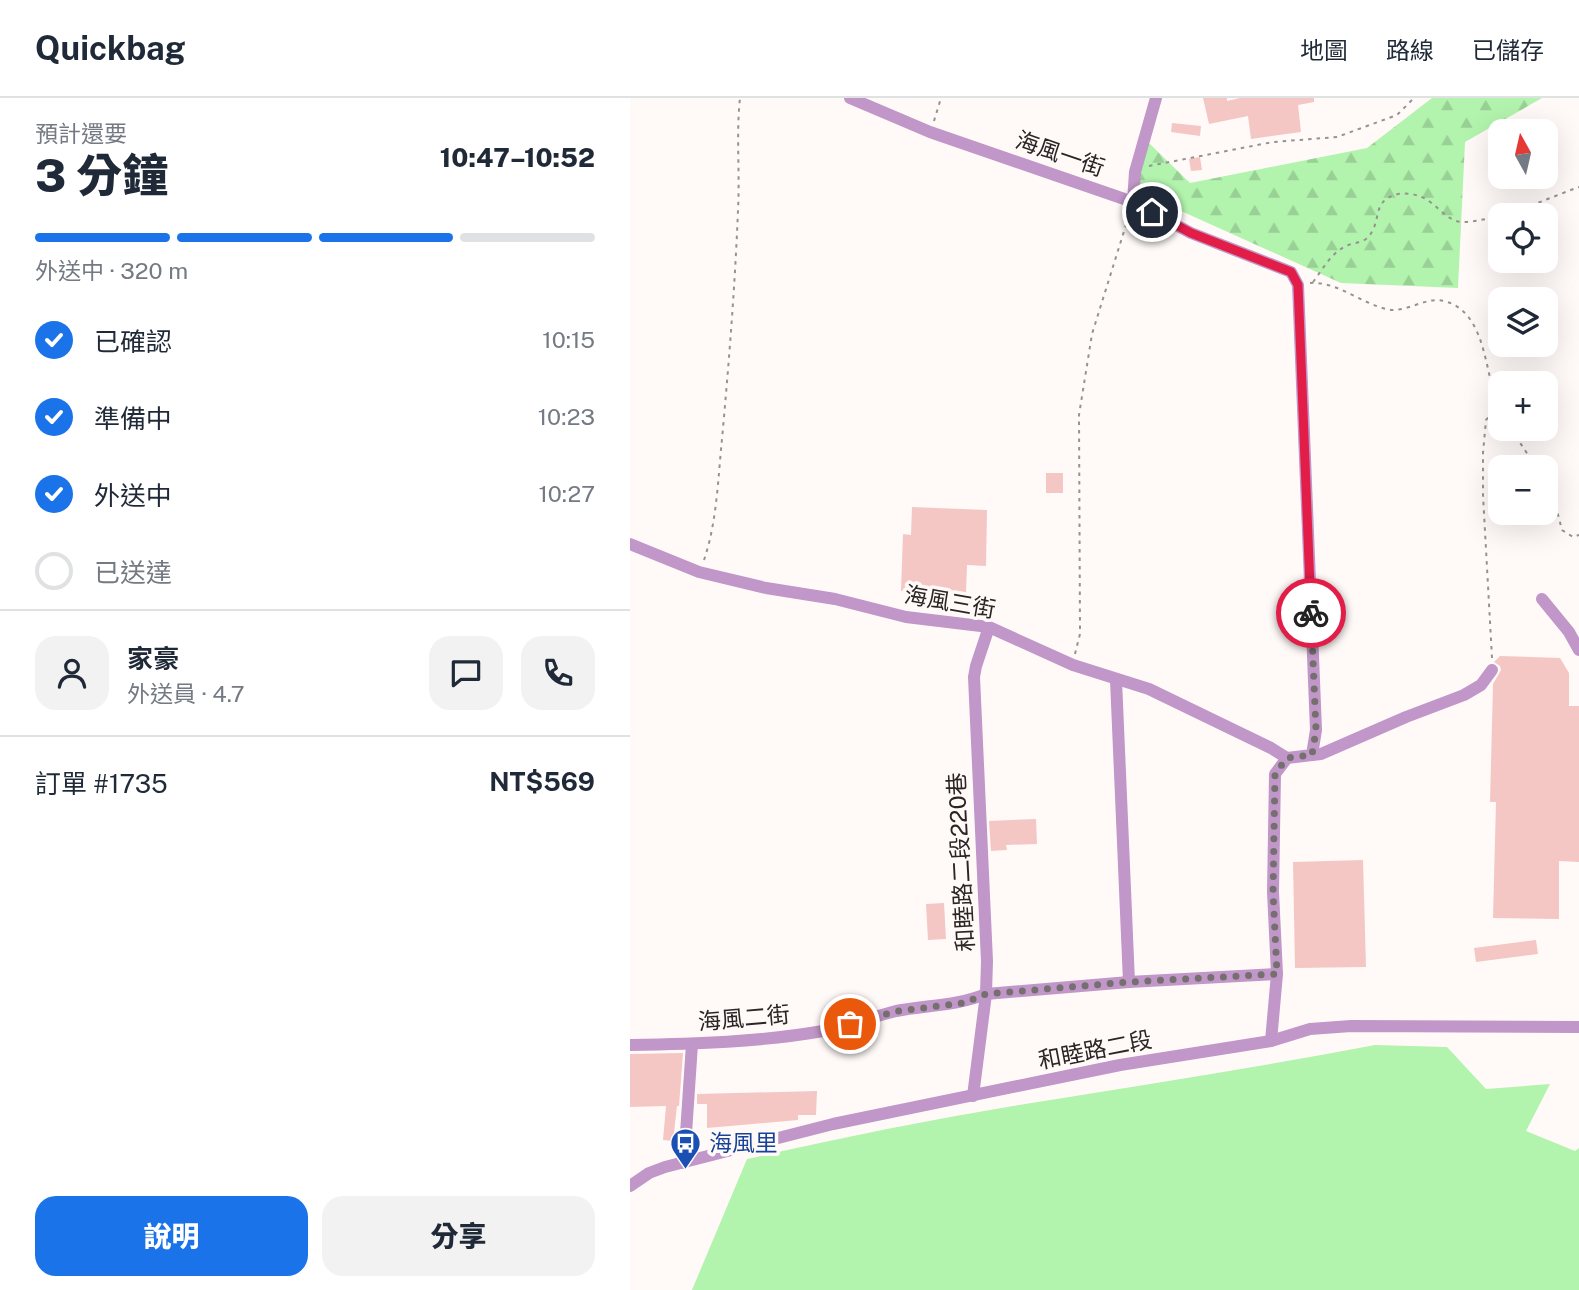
<!DOCTYPE html>
<html lang="zh-TW">
<head>
<meta charset="utf-8">
<style>
  body { margin:0; font-family:"Public Sans","Noto Sans TC",sans-serif; background:#f2f2f3; color:#1f2937; height:100vh; display:flex; flex-direction:column; font-size:26px; white-space:nowrap }
  * { box-sizing:border-box; margin:0 }
  p { font-size:23px; color:#747a83 }
  .icon { flex:none; width:38px; height:38px; fill:none; stroke:currentColor; stroke-width:2; stroke-linecap:round; stroke-linejoin:round }
  .map { position:relative; flex:1; overflow:hidden }
  .panel { display:flex; flex-direction:column; background:#fff; width:630px }
  .panel>* { flex:none }
  .needle { width:46px; rotate:352deg }
  .tools { position:absolute; left:858px; top:21px; display:grid; gap:14px }
  .tools a { display:grid; place-items:center; width:70px; height:70px; border-radius:14px; background:#fff; box-shadow:0 7px 28px #0002; font-size:35px }
  .pin { position:absolute; display:grid; place-items:center; width:60px; height:60px; color:#fff; margin:-30px; border:4px solid #fff; border-radius:50%; box-shadow:0 2px 7px #0007 }
  .courier { position:absolute; display:grid; place-items:center; width:70px; height:70px; margin:-35px; border:5px solid #e11d48; border-radius:50%; background:#fff; color:#222; box-shadow:0 2px 9px #0007 }
  .summary em { font-style:normal; font-weight:800 }
  .summary div { display:flex; flex-direction:column-reverse }
  .summary { display:flex; align-items:center; justify-content:space-between; height:119px; padding:0 35px }
  h1 { font-size:46px; font-weight:800; line-height:52px }
  .bar { display:grid; grid-template-columns:repeat(4,1fr); gap:10px 7px; align-content:center; height:84px; padding:0 35px }
  .bar i { height:9px; border-radius:5px; background:#e0e1e3 }
  .bar .active { background:#1a73e8 }
  .bar p { grid-column:span 4 }
  .line { display:flex; align-items:center; gap:18px; padding:0 35px; border-top:2px solid #e0e1e3 }
  .line div { flex:1 }
  .round { display:grid; place-items:center; flex:none; width:74px; height:74px; border-radius:21px; background:#f2f2f3 }
  ol { padding:0 35px; list-style:none }
  li { display:flex; align-items:center; gap:21px; height:77px }
  li p { margin-inline-start:auto }
  li .icon { padding:7px; border-radius:50%; background:#1a73e8; color:#fff; stroke-width:4 }
  li:last-child { color:#747a83 }
  li i { width:38px; height:38px; border:4px solid #e0e1e3; border-radius:50% }
  .button { display:flex; gap:14px; margin-top:auto; padding:14px 35px }
  .button a { flex:1; height:80px; border-radius:21px; background:#1a73e8; color:#fff; font-size:28px; font-weight:800; line-height:80px; text-align:center }
  .button a+a { background:#f2f2f3; color:#1f2937 }
  header { display:flex; align-items:center; gap:42px; box-sizing:border-box; height:98px; padding:0 35px; background:#fff; border-bottom:2px solid #e0e1e3 }
  header strong { font-size:33px }
  nav { display:flex; gap:38px; margin-inline-start:auto; font-size:24px }
  main { display:flex; flex:1; min-height:0 }
  .map>svg:first-child { display:block }
</style>
</head>
<body>
<header>
<strong>Quickbag</strong>
<nav><a>地圖</a><a>路線</a><a>已儲存</a></nav>
</header>
<main>
<section class="panel">
<div class="summary"><div><h1>3 分鐘</h1><p>預計還要</p></div><em>10:47–10:52</em></div>
<div class="bar"><i class="active"></i><i class="active"></i><i class="active"></i><i></i><p>外送中 · 320 m</p></div>
<ol>
<li><svg class="icon" aria-label="check" viewBox="0 0 24 24"><path d="M5 12l5 5 9-10"/></svg>已確認<p>10:15</p></li>
<li><svg class="icon" aria-label="check" viewBox="0 0 24 24"><path d="M5 12l5 5 9-10"/></svg>準備中<p>10:23</p></li>
<li><svg class="icon" aria-label="check" viewBox="0 0 24 24"><path d="M5 12l5 5 9-10"/></svg>外送中<p>10:27</p></li>
<li><i></i>已送達</li>
</ol>
<div class="line" style="height:126px"><a class="round"><svg class="icon" aria-label="person" viewBox="0 0 24 24"><circle cx="12" cy="8" r="4"/><path d="M4 21q1-7 8-7t8 7"/></svg></a><div><b>家豪</b><p>外送員 · 4.7</p></div><a class="round"><svg class="icon" aria-label="chat" viewBox="0 0 24 24"><path d="M4 5h16v11H9l-5 4z"/></svg></a><a class="round"><svg class="icon" aria-label="phone" viewBox="0 0 24 24"><path d="M5 4h4l2 5-3 2q2 4 5 5l2-3 5 2v4C11 20 4 13 5 4z"/></svg></a></div>
<div class="line" style="height:91px"><div>訂單 #1735</div><b>NT$569</b></div>
<div class="button"><a>說明</a><a>分享</a></div>
</section>
<div class="map">
<svg width="949" height="1192" viewBox="0 0 949 1192">
  <defs>
    <pattern id="forest-firs" width="22" height="20" patternUnits="userSpaceOnUse" patternTransform="scale(1.75)"><rect width="22" height="20" fill="#b2f3ad"/><path d="M5 1l3.5 6h-7zM16 11l3.5 6h-7z" fill="#99d095"/></pattern>
  </defs>
  <rect width="100%" height="100%" fill="#fffaf8"/>
  <!-- green -->
  <path fill="#b2f3ad" d="M745,947L817,949L856,991L920,986L896,1033L945,1053L949,1050V1192H62L117,1061C205,1041 294,1023 383,1008C504,988 625,970 745,947Z"/>
  <!-- forest -->
  <path fill="url(#forest-firs)" d="M802,0H912L835,44L828,190L711,185L509,94L508,43L520,46L560,85L737,50Z"/>
  <!-- building -->
  <g fill="#f4c7c4">
    <path d="M573,0H597V3L610,0H684V4L668,7L671,34L621,41L618,18L579,26Z"/>
    <path d="M542,25L571,28L570,38L541,34Z"/>
    <path d="M570,59L572,72L561,73L559,61Z"/>
    <rect x="416" y="375" width="17" height="20"/>
    <path d="M282,409L357,412L356,468L337,467L336,495L271,493L273,436L281,437Z"/>
    <path d="M870,558L930,560L939,575V608H949V764L929,763V821L863,820L866,704H860L863,586L871,572L870,568L864,564Z"/>
    <path d="M406,721L407,746L376,747L377,752L361,753L359,723Z"/>
    <path d="M733,762L736,869L665,870L663,764Z"/>
    <path d="M314,805L316,841L298,842L296,806Z"/>
    <path d="M906,842L908,856L846,864L844,850Z"/>
    <path d="M53,955L49,1008H47L43,1043L33,1042L36,1008L0,1009V956Z"/>
    <path d="M187,993L186,1017H168V1022L77,1030V1006H67V996Z"/>
  </g>
  <g fill="none" stroke-linecap="round" stroke-linejoin="round">
    <!-- path -->
    <g stroke="#969290" stroke-width="2" stroke-dasharray="3.5 5" stroke-linecap="butt">
      <path d="M304,23L311,0"/>
      <path d="M519,68L643,44L707,39L767,17L784,0"/>
      <path d="M683,184C693,171 701,155 716,148C722,145 730,145 736,141C754,125 739,103 768,96C775,95 783,96 789,98C806,103 817,126 835,124C874,121 913,102 949,89"/>
      <path d="M680,185C706,183 731,205 756,211C776,216 795,198 814,203C850,212 854,257 862,288C864,297 865,306 870,313"/>
      <path d="M881,331L906,369"/>
      <path d="M915,384L926,409L932,432L943,439L949,437"/>
      <path d="M74,462C87,424 88,380 92,341C99,264 105,188 108,112C110,74 106,37 110,0"/>
      <path d="M445,556L450,536L449,317L462,236L500,114"/>
      <path d="M862,560L853,397V355L856,322L867,309"/>
    </g>
    <!-- minor -->
    <g stroke="#c196c8" stroke-width="12">
      <path d="M220,0L300,34L503,104L561,135L661,174L668,187L686,632L682,657L657,660L645,676L643,794L647,876L641,943"/>
      <path d="M503,104L505,74L526,0"/>
      <path d="M0,446L69,474L136,490L205,501L276,519L359,529L443,567L519,591L641,650L657,660"/>
      <path d="M912,501L939,534L949,552"/>
      <path d="M486,582L499,884"/>
      <path d="M682,657L691,656L776,619L834,597L851,587L862,572"/>
      <path d="M0,947C65,946 130,944 193,933C218,928 242,919 266,913C297,907 326,908 356,896L499,884L647,876"/>
      <path d="M343,998L356,896L357,863L344,579L346,568L359,529"/>
      <path d="M54,1065L62,946"/>
      <path d="M0,1088L19,1075L35,1069L203,1026L490,967L641,943L680,931L721,928L949,929"/>
    </g>
  </g>
  <g fill="none" stroke-linecap="round" stroke-linejoin="round">
    <!-- done -->
    <path stroke="#75706f" stroke-width="7" stroke-dasharray="0 12.6" d="M220,926L268,913L334,905L356,896L499,884L647,876L643,794L645,676L657,660L682,657L686,632L681,515"/>
    <!-- route -->
    <path stroke="#e11d48" stroke-width="9" d="M522,114L561,135L661,174L668,187L681,515"/>
  </g>
  <!-- icons -->
  <defs>
    <symbol id="bus-pin" viewBox="-11 -11 22 30"><path d="M0 17L-7.5 6A9.5 9.5 0 1 1 7.5 6Z" fill="#1a4fb4" stroke="#fffaf8"/><path d="M-5-6H5V4H4V6H2V4H-2V6H-4V4H-5ZM-3.5-4V0h7V-4ZM-3.5 1.2v1.5H-2V1.2ZM2 1.2v1.5H3.5V1.2Z" fill="#fff"/></symbol>
  </defs>
  <g fill-rule="evenodd">
    <use href="#bus-pin" x="38" y="1028" width="35" height="47"/>
  </g>
  <g text-anchor="middle" stroke-width="7" stroke-linejoin="round" paint-order="stroke">
    <!-- street labels -->
    <g font-size="23" fill="#2a2625" stroke="#fffaf8">
      <text transform="translate(430 56) rotate(19)" y="8">海風一街</text>
      <text transform="translate(320 504) rotate(10)" y="8">海風三街</text>
      <text transform="translate(331 764) rotate(-93)" y="8">和睦路二段220巷</text>
      <text transform="translate(114 920) rotate(-5)" y="8">海風二街</text>
      <text transform="translate(465 952) rotate(-11)" y="8">和睦路二段</text>
    </g>
    <!-- transit labels -->
    <g font-size="23" fill="#164399" stroke="#fffaf8" text-anchor="start">
      <text x="79" y="1053">海風里</text>
    </g>
  </g>
</svg>
<div class="tools">
<a><svg class="needle" viewBox="-14 -14 28 28"><path d="M0-13l5 13h-10z" fill="#e53935"/><path d="M0 13l5-13h-10z" fill="#747a83"/></svg></a>
<a><svg class="icon" aria-label="locate" viewBox="0 0 24 24"><circle cx="12" cy="12" r="6"/><path d="M12 2v4M12 18v4M2 12h4M18 12h4"/></svg></a>
<a><svg class="icon" aria-label="layers" viewBox="0 0 24 24"><path d="M12 4l9 5-9 5-9-5zM3 14l9 5 9-5"/></svg></a>
<a>+</a>
<a>−</a>
</div>
<div class="pin" style="left:220px;top:926px;background:#ea580c"><svg class="icon" aria-label="bag" viewBox="0 0 24 24"><path d="M5 8h14l-1 12H6zM9 8a3 3 0 0 1 6 0"/></svg></div>
<div class="pin" style="left:522px;top:114px;background:#1f2937"><svg class="icon" aria-label="home" viewBox="0 0 24 24"><path d="M3 11l9-7 9 7M6 9v11h12V9"/></svg></div>
<div class="courier" style="left:681px;top:515px"><svg class="icon" aria-label="bike" viewBox="0 0 24 24"><circle cx="6" cy="16" r="4"/><circle cx="18" cy="16" r="4"/><path d="M6 16l4-8h5l3 8M10 8l3 8H6M13 5h3"/></svg></div>
</div>
</main>
</body>
</html>
